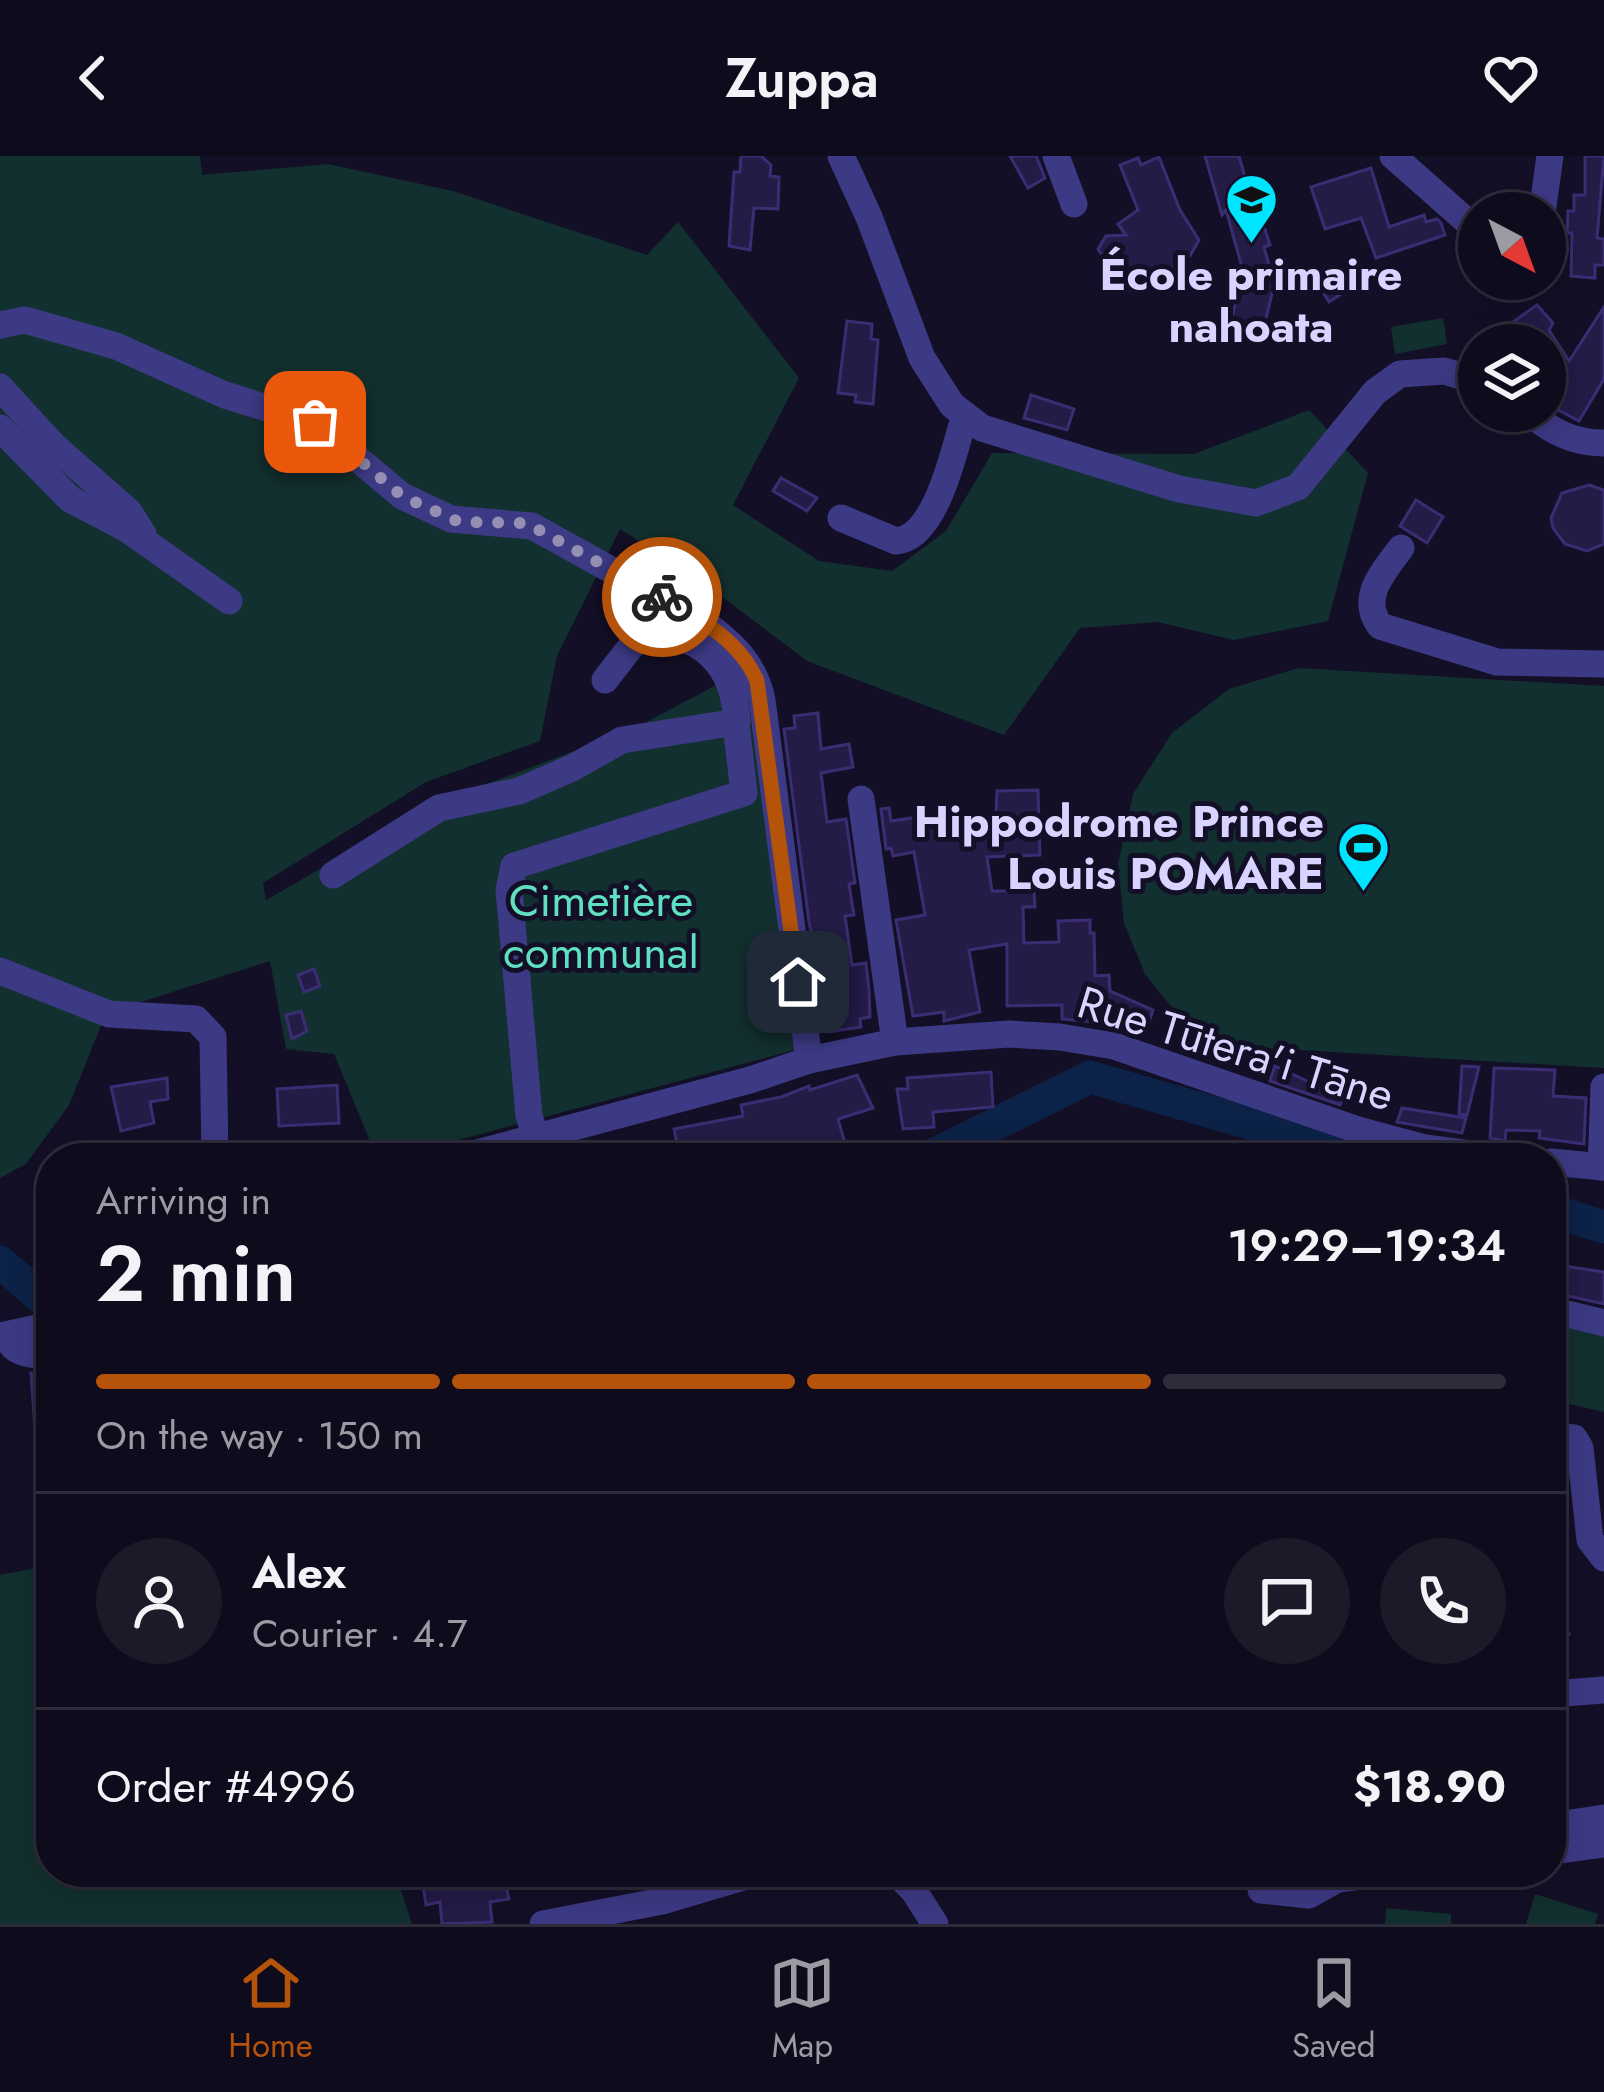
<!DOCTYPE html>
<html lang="en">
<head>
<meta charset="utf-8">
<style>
  body { margin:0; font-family:Jost,sans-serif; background:#1c1929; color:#f1f3f6; height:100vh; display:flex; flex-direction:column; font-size:45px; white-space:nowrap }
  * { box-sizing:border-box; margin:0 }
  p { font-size:39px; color:#9b9ba3 }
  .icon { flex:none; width:66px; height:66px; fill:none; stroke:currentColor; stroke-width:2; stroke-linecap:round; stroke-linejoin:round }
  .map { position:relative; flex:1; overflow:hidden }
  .details { position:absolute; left:36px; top:987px; width:1530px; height:744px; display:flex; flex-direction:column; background:#0e0b1c; border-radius:48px; box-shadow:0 6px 30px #0003,0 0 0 3px #2e2b3b }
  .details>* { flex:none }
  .needle { width:78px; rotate:139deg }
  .buttons { position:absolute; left:1458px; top:36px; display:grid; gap:24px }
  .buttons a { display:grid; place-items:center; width:108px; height:108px; border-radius:50%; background:#0e0b1c; box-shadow:0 6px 30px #0003,0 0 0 3px #2e2b3b; font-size:60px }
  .pin { position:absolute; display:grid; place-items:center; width:102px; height:102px; color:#fff; margin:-51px; border-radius:24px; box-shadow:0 6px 18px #0006 }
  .courier { position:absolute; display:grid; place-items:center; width:120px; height:120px; margin:-60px; border:9px solid #b45309; border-radius:50%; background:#fff; color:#222; box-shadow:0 3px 15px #0007 }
  .summary em { font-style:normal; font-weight:600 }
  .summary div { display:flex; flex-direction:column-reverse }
  .summary { display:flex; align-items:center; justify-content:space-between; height:204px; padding:0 60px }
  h1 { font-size:78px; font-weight:600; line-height:90px }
  .bar { display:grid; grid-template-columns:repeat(4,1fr); gap:18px 12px; align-content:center; height:144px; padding:0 60px }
  .bar i { height:15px; border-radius:9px; background:#2e2b3b }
  .bar .active { background:#b45309 }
  .bar p { grid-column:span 4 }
  .line { display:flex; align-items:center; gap:30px; padding:0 60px; border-top:3px solid #2e2b3b }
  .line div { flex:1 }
  .round { display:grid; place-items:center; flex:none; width:126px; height:126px; border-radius:63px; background:#1c1929 }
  header { display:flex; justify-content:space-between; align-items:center; height:156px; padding:0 60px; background:#0e0b1c; font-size:54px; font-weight:600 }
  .tab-bar { display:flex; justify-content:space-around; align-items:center; height:168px; border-top:3px solid #2e2b3b; background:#0e0b1c; font-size:33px; color:#9b9ba3 }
  .tab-bar a { display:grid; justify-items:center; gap:6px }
  .tab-bar .active { color:#b45309 }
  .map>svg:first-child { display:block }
</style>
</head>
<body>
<header><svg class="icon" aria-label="back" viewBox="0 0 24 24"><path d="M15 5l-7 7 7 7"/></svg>Zuppa<svg class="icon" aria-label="heart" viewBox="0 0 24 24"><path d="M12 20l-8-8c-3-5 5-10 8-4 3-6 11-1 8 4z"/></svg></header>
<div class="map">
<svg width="1604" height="1768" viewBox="0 0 1604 1768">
  <rect width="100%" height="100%" fill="#130f26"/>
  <!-- green -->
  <g fill="#12302f">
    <path d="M0,0H200L202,19L328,8L453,35L647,99L678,66L799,222L733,349L819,405L892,415L946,375L992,297L1194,298L1309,254L1368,317L1328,465L1234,484L1158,466L1080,472L1004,579L807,505L709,431L620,373L557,500L540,585L426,626L263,727L266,744L433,648L633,573L724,525L747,534L795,894L391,1002H377L334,898L286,893L270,805L106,857L69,949L26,1008L0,1022Z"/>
    <path d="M1443,162L1447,188L1395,198L1391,171Z"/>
    <path d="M1299,512L1604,530V912L1248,891L1182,864L1145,818L1124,767L1118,708L1133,638L1172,577L1229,533Z"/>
    <path d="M1551,1165L1604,1177V1256L1551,1244Z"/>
    <path d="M51,1409V1716H410L400,1731L412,1768H0V1419Z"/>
    <path d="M1535,1738L1598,1758L1595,1768H1526Z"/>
    <path d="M1386,1752L1451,1758V1768H1385Z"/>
  </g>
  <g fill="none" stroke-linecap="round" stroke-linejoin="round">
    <!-- river -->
    <g stroke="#0c2248" stroke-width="33">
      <path d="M927,1002L1090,921L1371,1002"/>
      <path d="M1551,1054L1604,1071"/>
      <path d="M0,1106L51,1150"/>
    </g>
  </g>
  <!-- building -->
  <g fill="#241b47" stroke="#3b2d73" stroke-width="3">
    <path d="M741,0H761L771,9L770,20L779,21L778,53L754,52L750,94L729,90L734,16H740Z"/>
    <path d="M1010,0H1036L1045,22L1028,32Z"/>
    <path d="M1205,0H1239L1252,46L1256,45L1270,89L1264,91L1272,120L1276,121L1262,179L1230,170L1243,115L1226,54L1222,59Z"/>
    <path d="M1585,0H1604L1597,82L1604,83V109H1595V122L1571,120L1572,77H1567L1568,55H1574V39H1585Z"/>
    <path d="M1159,1L1180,54L1199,84L1190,100L1179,102L1174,111L1163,113L1157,123L1145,124L1140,134L1124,135L1098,93L1106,80L1126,79L1118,68L1138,54L1120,9L1138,2L1141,9Z"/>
    <path d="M1371,12L1389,71L1424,59L1426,66L1437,63L1441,67L1445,79L1376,102L1361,62L1325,73L1311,31Z"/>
    <path d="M1344,118L1352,131L1329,146L1321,133Z"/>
    <path d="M1537,149L1553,167L1549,174L1569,205L1604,151V223L1579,265L1545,247V189H1515L1503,173Z"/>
    <path d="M847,165L872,168L871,183L878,184L873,248L855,246L856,239L838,237Z"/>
    <path d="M1031,239L1074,253L1067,274L1024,262Z"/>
    <path d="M781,322L817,342L807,355L773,335Z"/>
    <path d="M1589,329L1604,334V388L1587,395L1565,388L1553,372L1551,362L1562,337Z"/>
    <path d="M1416,344L1443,361L1427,387L1400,370Z"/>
    <path d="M818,557L821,593L849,588L853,611L821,617L827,666L846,663L855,727L849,728L854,759L845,760L852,809L866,807L869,834L870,861L860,863L861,871L828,876L827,864L822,865L818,836L822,824L809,766L784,573L795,572L794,560Z"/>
    <path d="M1038,634L1040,699L987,701L992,735H1034L1035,751H1023L1024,787L1059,786L1058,765L1090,764V777H1094L1095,820L1109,819L1110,835L1153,854L1146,876L1095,860V866L1062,863V849L1007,850V788L969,794L980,856L944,865V856L913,860L896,764L925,759L914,696L893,700L891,692L886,693L881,653L889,652L891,665L925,660L926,666L966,659L968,676L995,677L997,635Z"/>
    <path d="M314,813L320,830L304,836L298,819Z"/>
    <path d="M301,855L307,875L292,883L286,859Z"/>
    <path d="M1275,910L1343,942L1340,949L1270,925Z"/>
    <path d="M1462,910L1479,911L1467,959L1459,958Z"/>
    <path d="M1494,912L1555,914L1553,940L1586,942L1584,988L1539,982L1540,975L1506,974L1505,985L1490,982Z"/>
    <path d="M991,916L993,951L933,956L934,971L903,973L897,933H908L907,922Z"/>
    <path d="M857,919L873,952L838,963L845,987L809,1001L806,993L760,1002H680L674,973L743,960L741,949L781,941L809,930L810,934Z"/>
    <path d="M167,922L168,943L150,946L154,967L121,975L111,931Z"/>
    <path d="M337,929L339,967L279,970L277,933Z"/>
    <path d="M1402,952L1466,962L1462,977L1397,966Z"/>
    <path d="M1118,987L1171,989V1002H1117Z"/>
    <path d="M1551,1108L1604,1116V1148L1551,1136Z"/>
    <path d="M31,1217L51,1219V1330H39Z"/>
    <path d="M1551,1472L1569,1478L1551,1520Z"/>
    <path d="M503,1716L509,1743L490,1746L492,1766L442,1768L440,1746L426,1749L423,1729Z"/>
  </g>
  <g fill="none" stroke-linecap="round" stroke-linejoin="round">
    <!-- minor -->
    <g stroke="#3d3a85" stroke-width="27">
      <path d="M841,0L869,61L922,202L952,249L982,272L1179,333L1256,347L1298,331L1375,236L1400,218L1444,215L1479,225"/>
      <path d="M1056,0L1074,48"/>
      <path d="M1393,0L1479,76"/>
      <path d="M1542,57L1550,0"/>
      <path d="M0,169L25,164L116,190L225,239L315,267L402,340L451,363L532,370L703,465C732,488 754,506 762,544L809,904"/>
      <path d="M0,231L54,290L129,356L143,378"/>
      <path d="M1527,255C1550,275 1573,287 1604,287"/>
      <path d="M0,272L70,343L127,373L229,445"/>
      <path d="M841,362L896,385C936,382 954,295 964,262"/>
      <path d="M1401,392C1383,416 1359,442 1380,470L1497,506L1604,508"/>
      <path d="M861,643L895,886"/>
      <path d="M333,719L439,652L519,635L572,612L622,584L737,566C734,508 701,474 640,479L605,524"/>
      <path d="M0,815L109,858L196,863L213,881L215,1002"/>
      <path d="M536,982L529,960L509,734L514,710L744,637L736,568"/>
      <path d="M458,1002L750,924L809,904L895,886L1009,878L1060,881L1114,890L1358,974L1425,992L1501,1002"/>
      <path d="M1551,1006L1604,1011"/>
      <path d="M1601,1011L1604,931"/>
      <path d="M1551,1154L1604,1167"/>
      <path d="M6,1179C14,1200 31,1198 51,1201"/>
      <path d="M0,1180L51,1169"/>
      <path d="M1551,1278L1574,1282L1580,1292L1590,1384L1604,1402"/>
      <path d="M1551,1538L1604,1534"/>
      <path d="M1551,1670L1604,1662"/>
      <path d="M1551,1695L1604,1688"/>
      <path d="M895,1716L914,1735L935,1768"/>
      <path d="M1261,1734L1309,1739L1338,1723L1392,1716"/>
      <path d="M543,1768L662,1745L760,1716"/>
    </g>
  </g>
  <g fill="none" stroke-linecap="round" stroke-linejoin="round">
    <!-- done -->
    <path stroke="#948fb3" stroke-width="12" stroke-dasharray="0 21.6" d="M315,266L402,340L459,366L526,367L662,441"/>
    <!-- route -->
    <path stroke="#b45309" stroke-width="15" d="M662,441C699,463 740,484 757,525L798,826"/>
  </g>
  <!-- icons -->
  <defs>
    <symbol id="school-pin" viewBox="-11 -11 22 30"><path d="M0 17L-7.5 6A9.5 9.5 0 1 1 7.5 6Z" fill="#00e5ff" stroke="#130f26"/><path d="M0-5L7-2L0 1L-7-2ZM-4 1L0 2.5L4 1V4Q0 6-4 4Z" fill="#111"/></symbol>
    <symbol id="stadium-pin" viewBox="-11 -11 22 30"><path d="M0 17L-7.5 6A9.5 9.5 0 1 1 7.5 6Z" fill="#00e5ff" stroke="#130f26"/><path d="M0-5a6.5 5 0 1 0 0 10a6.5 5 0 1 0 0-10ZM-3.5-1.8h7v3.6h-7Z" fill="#111"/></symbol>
  </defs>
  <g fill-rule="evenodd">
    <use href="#school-pin" x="1222" y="14" width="59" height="81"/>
    <use href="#stadium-pin" x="1334" y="662" width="59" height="81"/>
  </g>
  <g text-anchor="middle" stroke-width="10" stroke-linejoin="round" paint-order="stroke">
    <!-- poi labels -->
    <g font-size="45" font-weight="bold" fill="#d9d4ff" stroke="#130f26">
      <text x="1251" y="134">École primaire<tspan x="1251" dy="52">nahoata</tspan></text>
      <text x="1324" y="681" text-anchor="end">Hippodrome Prince<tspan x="1324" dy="52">Louis POMARE</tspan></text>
    </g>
    <!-- park labels -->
    <g font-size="45" fill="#5fe0c0" stroke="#130f26">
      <text x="601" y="760">Cimetière<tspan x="601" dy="52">communal</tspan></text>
    </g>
    <!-- street labels -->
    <g font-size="45" fill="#d9d4ff" stroke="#130f26">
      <text transform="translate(1236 892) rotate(17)" y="16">Rue Tūtera'i Tāne</text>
    </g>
  </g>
</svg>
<div class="buttons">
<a><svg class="needle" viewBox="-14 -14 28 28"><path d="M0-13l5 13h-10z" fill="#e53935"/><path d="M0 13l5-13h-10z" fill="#9b9ba3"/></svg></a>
<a><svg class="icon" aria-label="layers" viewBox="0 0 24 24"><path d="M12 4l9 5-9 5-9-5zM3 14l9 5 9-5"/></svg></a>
</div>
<div class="pin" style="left:315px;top:266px;background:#ea580c"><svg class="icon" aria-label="bag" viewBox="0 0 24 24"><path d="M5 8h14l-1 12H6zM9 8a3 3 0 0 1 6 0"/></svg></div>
<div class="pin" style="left:798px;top:826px;background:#1f2937"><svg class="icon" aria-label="home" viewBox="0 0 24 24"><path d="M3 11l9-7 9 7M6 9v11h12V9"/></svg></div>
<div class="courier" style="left:662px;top:441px"><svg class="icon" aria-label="bike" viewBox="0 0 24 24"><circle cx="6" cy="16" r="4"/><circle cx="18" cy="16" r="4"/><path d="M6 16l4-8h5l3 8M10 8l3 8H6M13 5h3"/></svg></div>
<section class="details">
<div class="summary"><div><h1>2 min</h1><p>Arriving in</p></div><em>19:29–19:34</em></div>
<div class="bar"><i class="active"></i><i class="active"></i><i class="active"></i><i></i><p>On the way · 150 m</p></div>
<div class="line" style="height:216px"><a class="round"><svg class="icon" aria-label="person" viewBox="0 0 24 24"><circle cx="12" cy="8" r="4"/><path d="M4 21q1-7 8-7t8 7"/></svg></a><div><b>Alex</b><p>Courier · 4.7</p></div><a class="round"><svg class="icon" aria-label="chat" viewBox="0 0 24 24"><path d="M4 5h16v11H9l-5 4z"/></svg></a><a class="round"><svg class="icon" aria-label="phone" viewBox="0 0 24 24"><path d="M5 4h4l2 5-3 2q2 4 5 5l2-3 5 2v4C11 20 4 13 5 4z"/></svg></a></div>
<div class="line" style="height:156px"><div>Order #4996</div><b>$18.90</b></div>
</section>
</div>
<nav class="tab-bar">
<a class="active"><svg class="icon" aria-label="home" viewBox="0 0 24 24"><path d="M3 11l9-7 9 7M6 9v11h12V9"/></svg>Home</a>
<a><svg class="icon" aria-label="map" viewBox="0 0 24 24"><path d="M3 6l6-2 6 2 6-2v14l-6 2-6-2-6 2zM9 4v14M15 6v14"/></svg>Map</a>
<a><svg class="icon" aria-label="saved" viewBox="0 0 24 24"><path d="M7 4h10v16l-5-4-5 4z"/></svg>Saved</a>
</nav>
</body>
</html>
